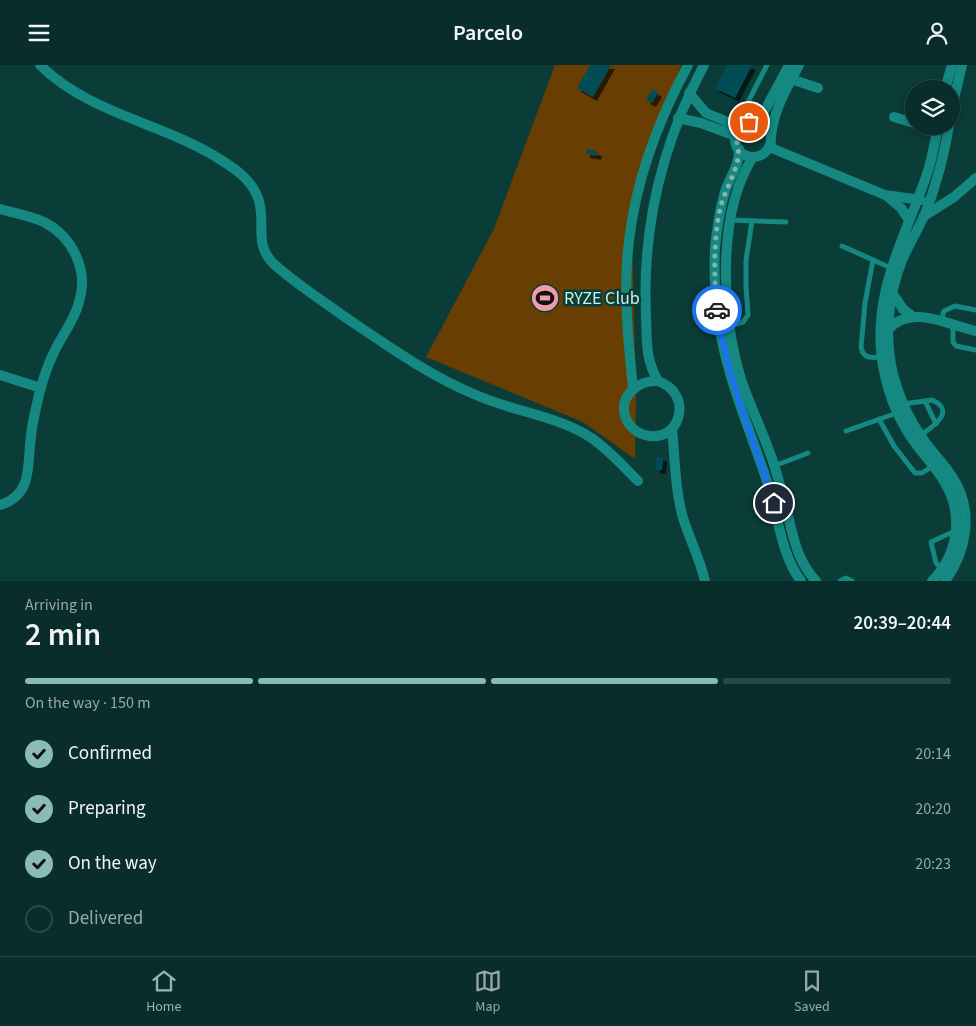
<!DOCTYPE html>
<html lang="en">
<head>
<meta charset="utf-8">
<style>
  body { margin:0; font-family:"Source Sans 3",sans-serif; background:#163936; color:#f1f3f6; height:100vh; display:flex; flex-direction:column; font-size:19px; white-space:nowrap }
  * { box-sizing:border-box; margin:0 }
  p { font-size:16px; color:#98a8a8 }
  .icon { flex:none; width:28px; height:28px; fill:none; stroke:currentColor; stroke-width:2; stroke-linecap:round; stroke-linejoin:round }
  .map { position:relative; height:516px; overflow:hidden }
  .sheet { display:flex; flex-direction:column; background:#082d2a; flex:1 }
  .sheet>* { flex:none }
  .controls { position:absolute; left:905px; top:15px; display:grid; gap:10px }
  .controls a { display:grid; place-items:center; width:55px; height:55px; border-radius:50%; background:#082d2a; box-shadow:0 2px 8px #0003,0 0 0 1px #294947; font-size:25px }
  .pin { position:absolute; display:grid; place-items:center; width:42px; height:42px; color:#fff; margin:-21px; border:2px solid #fff; border-radius:50%; box-shadow:0 1px 5px #0007 }
  .courier { position:absolute; display:grid; place-items:center; width:50px; height:50px; margin:-25px; border:4px solid #1a73e8; border-radius:50%; background:#fff; color:#222; box-shadow:0 1px 6px #0007 }
  .headline em { font-style:normal; font-weight:600 }
  .headline div { display:flex; flex-direction:column-reverse }
  .headline { display:flex; align-items:center; justify-content:space-between; height:85px; padding:0 25px }
  h1 { font-size:32px; font-weight:600; line-height:38px }
  .bar { display:grid; grid-template-columns:repeat(4,1fr); gap:8px 5px; align-content:center; height:60px; padding:0 25px }
  .bar i { height:6px; border-radius:4px; background:#294947 }
  .bar .current { background:#8bbbb9 }
  .bar p { grid-column:span 4 }
  ol { padding:0 25px; list-style:none }
  li { display:flex; align-items:center; gap:15px; height:55px }
  li p { margin-inline-start:auto }
  li .icon { padding:5px; border-radius:50%; background:#8bbbb9; color:#111; stroke-width:4 }
  li:last-child { color:#98a8a8 }
  li i { width:28px; height:28px; border:2px solid #294947; border-radius:50% }
  header { display:flex; justify-content:space-between; align-items:center; height:65px; padding:0 25px; background:#082d2a; font-size:22px; font-weight:600 }
  .menu { display:flex; justify-content:space-around; align-items:center; height:70px; border-top:1px solid #294947; background:#082d2a; font-size:14px; color:#98a8a8 }
  .menu a { display:grid; justify-items:center; gap:2px }
  .menu .current { color:#8bbbb9 }
  .map>svg:first-child { display:block }
</style>
</head>
<body>
<header><svg class="icon" aria-label="menu" viewBox="0 0 24 24"><path d="M4 6h16M4 12h16M4 18h16"/></svg>Parcelo<svg class="icon" aria-label="person" viewBox="0 0 24 24"><circle cx="12" cy="8" r="4"/><path d="M4 21q1-7 8-7t8 7"/></svg></header>
<div class="map">
<svg width="976" height="516" viewBox="0 0 976 516">
  <defs>
    <filter id="shadow"><feDropShadow dx="4" dy="4" stdDeviation="0" flood-color="#0009"/></filter>
  </defs>
  <rect width="100%" height="100%" fill="#0a3c38"/>
  <!-- green -->
  <path fill="#683e02" d="M555,0H681L652,88L632,175L636,335L635,394L583,357L426,292L494,164Z"/>
  <!-- building -->
  <g fill="#004e57" filter="url(#shadow)">
    <path d="M590,0H611L593,32L577,23Z"/>
    <path d="M727,0H752L735,33L715,23Z"/>
    <path d="M652,24L658,28L652,38L646,35Z"/>
    <path d="M587,84L598,87L597,91L586,89Z"/>
    <path d="M656,392H663L662,405H656Z"/>
  </g>
  <g fill="none" stroke-linecap="round" stroke-linejoin="round">
    <!-- lane -->
    <g stroke="#148881" stroke-width="5">
      <path d="M748,37L767,0"/>
      <path d="M731,155L786,157"/>
      <path d="M842,181L891,203"/>
      <path d="M873,195L865,238L861,282C863,294 872,293 881,292"/>
      <path d="M941,256L944,246L955,241L976,245"/>
      <path d="M953,260V277L956,281L976,285"/>
      <path d="M730,261L743,257L748,250L746,221V195L752,156"/>
      <path d="M925,336L936,359"/>
      <path d="M903,339L932,335C957,346 932,362 921,370"/>
      <path d="M879,354L894,381L915,408H922L933,401"/>
      <path d="M846,366L897,348"/>
      <path d="M774,401L808,388"/>
      <path d="M942,504L936,498L931,477L955,466"/>
      <path d="M840,516L846,513L852,516"/>
    </g>
    <!-- street -->
    <g stroke="#148881" stroke-width="10">
      <path d="M40,0C89,49 164,58 221,95C237,105 253,116 259,136C266,160 253,180 275,200C295,218 320,234 342,250C385,279 428,310 476,330C512,346 557,351 590,372C608,384 623,401 638,416"/>
      <path d="M791,14L818,23"/>
      <path d="M945,24L952,0"/>
      <path d="M689,28L706,48L740,62"/>
      <path d="M951,47L962,0"/>
      <path d="M894,52L914,58"/>
      <path d="M678,53L701,58L736,71"/>
      <circle cx="753" cy="74" r="18"/>
      <path d="M756,57L765,45L789,0"/>
      <path d="M771,71C774,44 787,23 799,0"/>
      <path d="M769,82L885,130L921,135"/>
      <path d="M739,84C740,100 729,113 725,127C719,146 717,164 715,183C713,225 718,268 730,308C741,347 757,384 769,423C779,455 781,489 801,516"/>
      <path d="M753,92C716,149 722,252 741,314C751,344 766,373 775,403C780,419 784,435 788,451C794,475 798,497 816,516"/>
      <path d="M888,132L901,143L909,155"/>
      <path d="M0,144C14,148 30,151 44,157C73,172 89,206 79,237C75,254 63,269 55,285C46,303 40,323 36,343C33,355 31,368 30,380C28,405 30,431 0,440"/>
      <path d="M924,151L954,132L976,113"/>
      <path d="M893,229L903,244L912,251"/>
      <path d="M889,264C911,239 948,260 976,266"/>
      <path d="M0,310L41,323"/>
      <path d="M658,316C636,315 616,334 627,356C631,363 637,368 645,370C680,380 695,329 658,316C645,293 647,276 646,250C642,162 663,77 704,0"/>
      <path d="M633,323C628,275 623,224 629,176C636,114 659,54 688,0"/>
      <path d="M672,364C675,393 675,425 683,453C690,475 700,494 705,516"/>
      <path d="M932,516C958,490 964,450 945,418C935,400 918,385 907,366C896,348 888,327 884,306C869,232 904,176 927,109C932,94 935,77 938,61"/>
      <path d="M945,516C967,486 974,446 953,413C945,399 932,388 923,374C909,355 899,332 893,309C884,271 888,229 903,193C910,178 918,164 925,149C936,121 944,91 949,61"/>
    </g>
  </g>
  <g fill="none" stroke-linecap="round" stroke-linejoin="round">
    <!-- done -->
    <path stroke="#86b2ad" stroke-width="5" stroke-dasharray="0 9" d="M717,245C714,212 713,177 720,144C724,127 735,110 738,93C741,78 727,66 749,57"/>
    <!-- route -->
    <path stroke="#1a73e8" stroke-width="6" d="M717,245C726,312 754,374 774,438"/>
  </g>
  <!-- icons -->
  <defs>
    <symbol id="stadium-disc" viewBox="-11 -11 22 22"><circle r="9.5" fill="#f39aaa" stroke="#0a3c38"/><path d="M0-5a6.5 5 0 1 0 0 10a6.5 5 0 1 0 0-10ZM-3.5-1.8h7v3.6h-7Z" fill="#111"/></symbol>
  </defs>
  <g fill-rule="evenodd">
    <use href="#stadium-disc" x="529" y="217" width="32" height="32"/>
  </g>
  <g text-anchor="middle" stroke-width="5" stroke-linejoin="round" paint-order="stroke">
    <!-- poi labels -->
    <g font-size="18" fill="#c8f1ec" stroke="#0a3c38" text-anchor="start">
      <text x="564" y="239">RYZE Club</text>
    </g>
  </g>
</svg>
<div class="controls">
<a><svg class="icon" aria-label="layers" viewBox="0 0 24 24"><path d="M12 4l9 5-9 5-9-5zM3 14l9 5 9-5"/></svg></a>
</div>
<div class="pin" style="left:749px;top:57px;background:#ea580c"><svg class="icon" aria-label="bag" viewBox="0 0 24 24"><path d="M5 8h14l-1 12H6zM9 8a3 3 0 0 1 6 0"/></svg></div>
<div class="pin" style="left:774px;top:438px;background:#1f2937"><svg class="icon" aria-label="home" viewBox="0 0 24 24"><path d="M3 11l9-7 9 7M6 9v11h12V9"/></svg></div>
<div class="courier" style="left:717px;top:245px"><svg class="icon" aria-label="car" viewBox="0 0 24 24"><path d="M5 17H2v-5l4-1 3-4h7l3 4 3 1v5h-3M9 17h6M6 11h13"/><circle cx="7" cy="17" r="2"/><circle cx="17" cy="17" r="2"/></svg></div>
</div>
<section class="sheet">
<div class="headline"><div><h1>2 min</h1><p>Arriving in</p></div><em>20:39–20:44</em></div>
<div class="bar"><i class="current"></i><i class="current"></i><i class="current"></i><i></i><p>On the way · 150 m</p></div>
<ol>
<li><svg class="icon" aria-label="check" viewBox="0 0 24 24"><path d="M5 12l5 5 9-10"/></svg>Confirmed<p>20:14</p></li>
<li><svg class="icon" aria-label="check" viewBox="0 0 24 24"><path d="M5 12l5 5 9-10"/></svg>Preparing<p>20:20</p></li>
<li><svg class="icon" aria-label="check" viewBox="0 0 24 24"><path d="M5 12l5 5 9-10"/></svg>On the way<p>20:23</p></li>
<li><i></i>Delivered</li>
</ol>
</section>
<nav class="menu">
<a class="current"><svg class="icon" aria-label="home" viewBox="0 0 24 24"><path d="M3 11l9-7 9 7M6 9v11h12V9"/></svg>Home</a>
<a><svg class="icon" aria-label="map" viewBox="0 0 24 24"><path d="M3 6l6-2 6 2 6-2v14l-6 2-6-2-6 2zM9 4v14M15 6v14"/></svg>Map</a>
<a><svg class="icon" aria-label="saved" viewBox="0 0 24 24"><path d="M7 4h10v16l-5-4-5 4z"/></svg>Saved</a>
</nav>
</body>
</html>
